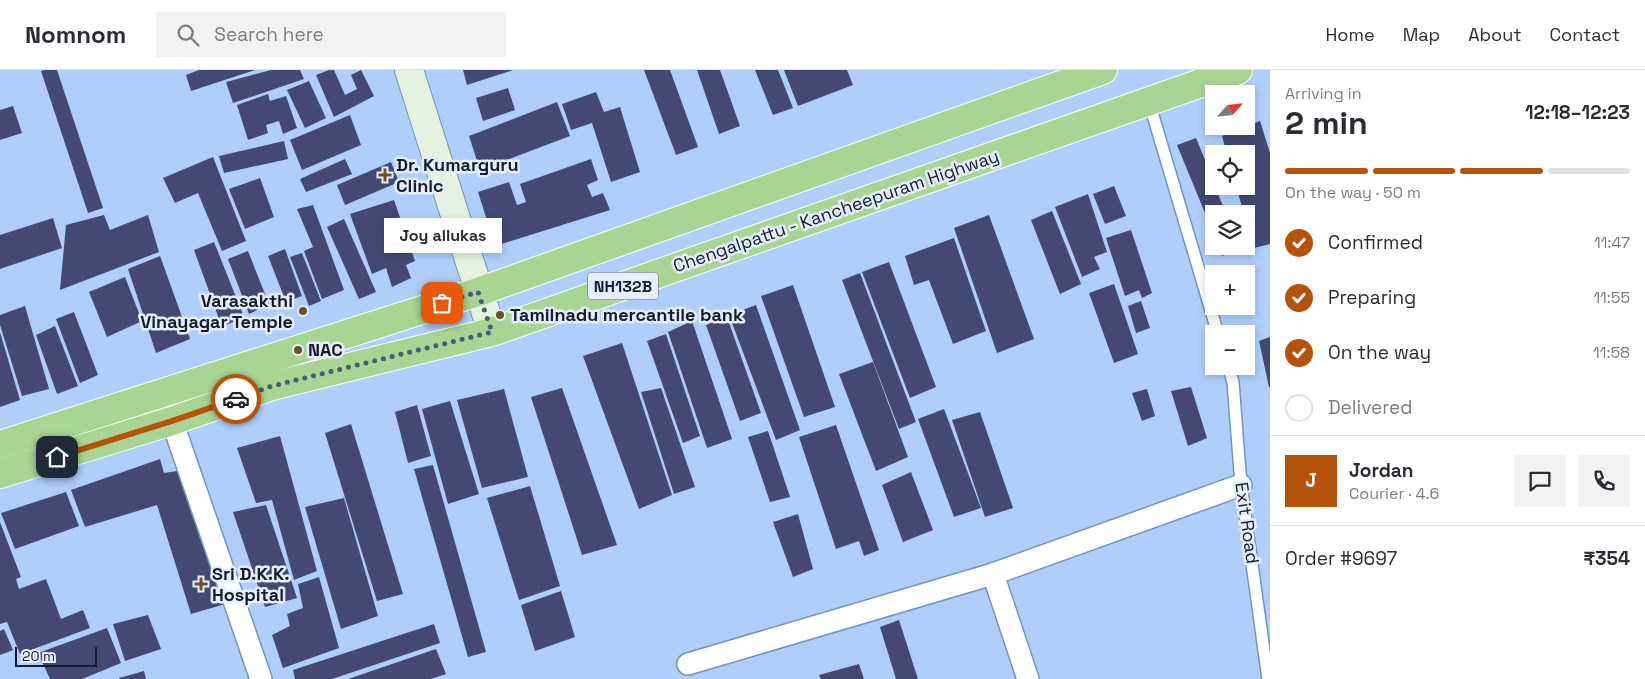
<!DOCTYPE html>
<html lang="en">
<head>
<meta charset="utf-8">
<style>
  body { margin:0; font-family:"Space Grotesk",sans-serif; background:#f2f2f3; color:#2b2b33; height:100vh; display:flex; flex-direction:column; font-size:19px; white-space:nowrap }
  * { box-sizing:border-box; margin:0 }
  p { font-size:16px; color:#7c7c81 }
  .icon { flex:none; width:28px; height:28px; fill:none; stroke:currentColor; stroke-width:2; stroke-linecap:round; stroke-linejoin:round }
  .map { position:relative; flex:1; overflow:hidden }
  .details { display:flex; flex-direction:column; background:#fff; width:375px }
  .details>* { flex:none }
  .needle { width:32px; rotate:63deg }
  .tools { position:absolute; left:1205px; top:15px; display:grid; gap:10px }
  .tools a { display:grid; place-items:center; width:50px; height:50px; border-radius:0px; background:#fff; box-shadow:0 2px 8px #0003; font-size:25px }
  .scale { position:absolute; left:15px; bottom:12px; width:82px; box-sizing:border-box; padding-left:5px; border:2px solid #121e2e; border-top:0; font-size:14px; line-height:18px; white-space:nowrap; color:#121e2e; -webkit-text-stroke:4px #e4eefb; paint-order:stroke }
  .pin { position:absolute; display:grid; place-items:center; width:42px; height:42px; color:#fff; margin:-21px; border-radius:10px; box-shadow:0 2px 8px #0006 }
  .courier { position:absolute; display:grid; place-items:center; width:50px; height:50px; margin:-25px; border:4px solid #b45309; border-radius:50%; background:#fff; color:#222; box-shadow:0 1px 6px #0007 }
  .bubble { position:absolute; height:35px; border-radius:0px; background:#fff; box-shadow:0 2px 8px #0003; font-size:16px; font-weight:800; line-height:35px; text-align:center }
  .overview em { font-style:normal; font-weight:800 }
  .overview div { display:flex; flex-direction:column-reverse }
  .overview { display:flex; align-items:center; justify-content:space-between; height:85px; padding:0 15px }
  h1 { font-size:32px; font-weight:800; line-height:38px }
  .bar { display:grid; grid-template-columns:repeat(4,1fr); gap:8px 5px; align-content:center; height:60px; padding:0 15px }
  .bar i { height:6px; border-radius:4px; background:#e1e1e2 }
  .bar .on { background:#b45309 }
  .bar p { grid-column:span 4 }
  .line { display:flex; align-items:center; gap:12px; padding:0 15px; border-top:1px solid #e1e1e2 }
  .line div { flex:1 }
  .round { display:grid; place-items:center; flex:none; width:52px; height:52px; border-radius:0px; background:#f2f2f3 }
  ol { padding:0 15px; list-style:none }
  li { display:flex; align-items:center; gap:15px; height:55px }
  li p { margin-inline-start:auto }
  li .icon { padding:5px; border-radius:50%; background:#b45309; color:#fff; stroke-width:4 }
  li:last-child { color:#7c7c81 }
  li i { width:28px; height:28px; border:2px solid #e1e1e2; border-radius:50% }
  header { display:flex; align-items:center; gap:30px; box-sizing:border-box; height:70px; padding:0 25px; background:#fff; border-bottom:1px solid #e1e1e2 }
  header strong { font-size:24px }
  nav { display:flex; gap:28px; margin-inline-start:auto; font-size:18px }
  .search { width:350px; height:45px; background:#f2f2f3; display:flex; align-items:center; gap:12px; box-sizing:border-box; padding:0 18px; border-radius:0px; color:#7c7c81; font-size:19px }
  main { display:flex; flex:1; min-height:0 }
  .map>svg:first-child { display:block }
</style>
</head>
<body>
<header>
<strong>Nomnom</strong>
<div class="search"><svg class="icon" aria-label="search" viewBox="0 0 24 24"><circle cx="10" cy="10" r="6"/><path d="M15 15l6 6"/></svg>Search here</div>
<nav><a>Home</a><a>Map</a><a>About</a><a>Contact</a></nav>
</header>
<main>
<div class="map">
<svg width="1270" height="609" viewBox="0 0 1270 609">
  <rect width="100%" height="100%" fill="#afcffa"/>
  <!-- building -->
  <g fill="#434973">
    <path d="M45,0H57L103,138L88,143L41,1Z"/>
    <path d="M199,0H255L191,21L186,5Z"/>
    <path d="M271,0H300L304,9L233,33L226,12Z"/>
    <path d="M329,0H334L345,25L357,19L351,5L361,0L374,26L334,47L316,5Z"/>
    <path d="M463,0H513L467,15Z"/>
    <path d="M644,0H670L698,77L676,85Z"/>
    <path d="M697,0H720L740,56L719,64Z"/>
    <path d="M755,0H778L793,38L773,45Z"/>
    <path d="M784,0H847L853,15L798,36Z"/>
    <path d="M309,11L326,48L305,58L287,20Z"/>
    <path d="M508,18L515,40L483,51L476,28Z"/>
    <path d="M596,22L604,42L620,37L640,102L611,112L592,53L571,60L562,34Z"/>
    <path d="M268,24L270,31L286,26L297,58L283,64L279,51L266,55L268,63L248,70L237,35Z"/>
    <path d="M557,32L570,66L480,100L469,66Z"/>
    <path d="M13,36L22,63L0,70V40Z"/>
    <path d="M350,45L361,75L302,100L290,70Z"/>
    <path d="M1260,51L1270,83V174L1254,178L1246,150V144H1244L1236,116H1246V84H1227L1222,66Z"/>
    <path d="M1196,68L1214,112V116H1215L1226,144H1214V165L1177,75Z"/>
    <path d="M284,71L288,89L224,103L219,86Z"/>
    <path d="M213,87L246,171L222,181L198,123L175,133L163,108Z"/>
    <path d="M345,89L352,104L306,122L300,109Z"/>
    <path d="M591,89L598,110L587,115L592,127L603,123L610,140L495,176L478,122L509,112L517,135L526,132L520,114Z"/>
    <path d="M391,92L399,112L345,135L337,115Z"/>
    <path d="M260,108L274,147L245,159L229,119Z"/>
    <path d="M1114,116L1126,146L1105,154L1093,124Z"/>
    <path d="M1088,124L1107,182L1094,187L1100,199L1082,207L1055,137Z"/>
    <path d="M394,130L415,191L406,195L411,208L392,217L386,198L372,204L350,144Z"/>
    <path d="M313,135L344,220L322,229L304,181L313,177L297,139Z"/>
    <path d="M1052,141L1081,214L1060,224L1031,150Z"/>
    <path d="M104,145L110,160L148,145L159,182L60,220L66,155Z"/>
    <path d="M989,145L1034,269L997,283L954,158Z"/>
    <path d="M53,148L62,178L0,199V165Z"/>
    <path d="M344,149L376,222L359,229L327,157Z"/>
    <path d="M1131,160L1152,223L1142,228L1139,220L1125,226L1106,168Z"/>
    <path d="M954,168L986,261L953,274L929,210L914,215L905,186Z"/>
    <path d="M214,172L244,247L222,257L194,180Z"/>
    <path d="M1218,176H1240V178L1222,186Z"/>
    <path d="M285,179L302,226L286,232L268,186Z"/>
    <path d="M248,181L269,234L249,244L228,189Z"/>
    <path d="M302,183L321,231L309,236L290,187Z"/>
    <path d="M160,186L190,269L156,283L128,199Z"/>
    <path d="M889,192L936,317L910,328L862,202Z"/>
    <path d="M860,203L916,352L899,359L842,210Z"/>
    <path d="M125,207L142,251L107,267L89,222Z"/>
    <path d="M1114,214L1138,284L1114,293L1089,223Z"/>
    <path d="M793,215L835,337L804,347L761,226Z"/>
    <path d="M1141,231L1150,258L1136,263L1128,236Z"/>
    <path d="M756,235L800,360L776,370L729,245Z"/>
    <path d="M25,236L49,319L22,326L0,255V245Z"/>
    <path d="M74,242L98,305L80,313L56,249Z"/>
    <path d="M727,247L761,343L740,351L706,255Z"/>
    <path d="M692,251L732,369L707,378L668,262Z"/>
    <path d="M55,256L78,316L57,324L36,265Z"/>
    <path d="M0,262L20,330L0,337Z"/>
    <path d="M666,264L700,366L683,373L647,271Z"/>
    <path d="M1270,267V317H1269L1259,271Z"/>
    <path d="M622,273L672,425L639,439L583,286Z"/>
    <path d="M873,292L908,387L876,401L839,304Z"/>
    <path d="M1191,317L1207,368L1188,376L1171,321Z"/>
    <path d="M562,318L617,475L582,485L531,327Z"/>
    <path d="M661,318L695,417L674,424L641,322Z"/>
    <path d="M504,319L528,407L482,418L457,330Z"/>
    <path d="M1147,319L1155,346L1142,351L1132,323Z"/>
    <path d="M450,331L479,424L448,434L422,339Z"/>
    <path d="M417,335L431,386L408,393L395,342Z"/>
    <path d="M944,339L981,438L954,447L918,349Z"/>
    <path d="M980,342L1013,438L985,447L952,350Z"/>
    <path d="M351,354L403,524L377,531L325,363Z"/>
    <path d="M836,355L879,480L864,486L859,471L836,479L799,367Z"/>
    <path d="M768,361L790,427L770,432L748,367Z"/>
    <path d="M280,366L317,501L294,510L272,430L256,433L237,378Z"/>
    <path d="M160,389L164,403L177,401L225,534L191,544L157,435L85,457L71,420Z"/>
    <path d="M433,395L486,582L468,587L414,399Z"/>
    <path d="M911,402L933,460L903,472L882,415Z"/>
    <path d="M530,416L560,516L519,530L487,428Z"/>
    <path d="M66,422L79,456L15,479L1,443Z"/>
    <path d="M344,428L378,546L341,559L305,437Z"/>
    <path d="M266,435L297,528L265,537L233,442Z"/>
    <path d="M798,444L813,499L793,507L773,452Z"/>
    <path d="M0,452L21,507L16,509L19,519L46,509L61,549L83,540L90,558L20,584L7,552L0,554Z"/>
    <path d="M319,507L339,578L283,598L272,565L290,556L287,544L303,538L298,514Z"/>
    <path d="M561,521L575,567L535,581L521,535Z"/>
    <path d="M148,545L161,579L125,591L113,554Z"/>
    <path d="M899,550L918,609H896L880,557Z"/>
    <path d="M434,554L440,573L332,609H295L293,600Z"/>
    <path d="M107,558L121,593L82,609H50L38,583Z"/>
    <path d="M4,559L13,580L0,585V561Z"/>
    <path d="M436,579L446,604L431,609H348Z"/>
    <path d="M859,594L864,609H821L819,605Z"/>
    <path d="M144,601L146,609H119V608Z"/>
  </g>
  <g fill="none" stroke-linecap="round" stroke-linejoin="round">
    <defs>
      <g id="lane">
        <path d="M1149,32L1218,264"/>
        <path d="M1228,296L1233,312L1241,415L1268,609"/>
      </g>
      <g id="street">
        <path d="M172,351L261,609"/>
        <path d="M993,504L1028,609"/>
        <path d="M688,594L993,504L1241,415"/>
      </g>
      <path id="secondary" d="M409,0L492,262"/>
      <g id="highway">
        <path d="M0,375L478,222L1103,0"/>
        <path d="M0,404L172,351L272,316L492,262L1238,0"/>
      </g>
    </defs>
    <!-- lane casing -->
    <use href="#lane" stroke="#7493bb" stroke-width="14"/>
    <!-- street casing -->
    <use href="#street" stroke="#7493bb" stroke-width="24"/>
    <!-- secondary casing -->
    <use href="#secondary" stroke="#7493bb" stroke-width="30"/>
    <!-- highway casing -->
    <use href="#highway" stroke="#fff" stroke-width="30"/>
    <!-- lane -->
    <use href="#lane" stroke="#fff" stroke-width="11"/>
    <!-- street -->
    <use href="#street" stroke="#fff" stroke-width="21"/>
    <!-- secondary -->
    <use href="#secondary" stroke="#e5f2df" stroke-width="28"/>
    <!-- highway -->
    <use href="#highway" stroke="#a9d594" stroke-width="28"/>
  </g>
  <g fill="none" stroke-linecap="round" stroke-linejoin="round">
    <!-- done -->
    <path stroke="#495c75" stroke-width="5" stroke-dasharray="0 9" d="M236,329L272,316L492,262L478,222L442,233"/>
    <!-- route -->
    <path stroke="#b45309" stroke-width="6" d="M57,387L172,351L236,329"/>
  </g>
  <!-- markers -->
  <g fill="#6e5125" stroke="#e4eefb" stroke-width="2">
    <path d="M382.5 97.5h5v5h5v5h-5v5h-5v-5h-5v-5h5z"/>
    <circle cx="303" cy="241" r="5"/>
    <circle cx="500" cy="245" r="5"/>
    <circle cx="298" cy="280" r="5"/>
    <path d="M198.5 506.5h5v5h5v5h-5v5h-5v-5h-5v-5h5z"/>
  </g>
  <g text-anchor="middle" stroke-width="5" stroke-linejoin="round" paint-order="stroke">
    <!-- shield labels -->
    <rect fill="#e4eefb" stroke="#515c6c" stroke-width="1" x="588" y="202.5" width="70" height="27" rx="4"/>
    <g font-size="16" font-weight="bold" fill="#121e2e">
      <text x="623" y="222">NH132B</text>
    </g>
    <!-- poi labels -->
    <g font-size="18" font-weight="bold" fill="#121e2e" stroke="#e4eefb" text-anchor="start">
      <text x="396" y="101">Dr. Kumarguru<tspan x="396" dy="21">Clinic</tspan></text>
      <text x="293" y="237" text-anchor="end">Varasakthi<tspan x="293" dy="21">Vinayagar Temple</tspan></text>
      <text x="510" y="251">Tamilnadu mercantile bank</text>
      <text x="308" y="286">NAC</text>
      <text x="212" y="510">Sri D.K.K.<tspan x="212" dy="21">Hospital</tspan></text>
    </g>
    <!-- street labels -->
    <g font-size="18" fill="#121e2e" stroke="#e4eefb">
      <text transform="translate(836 141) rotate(-19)" y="6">Chengalpattu - Kancheepuram Highway</text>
      <text transform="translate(1247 453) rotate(82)" y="6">Exit Road</text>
    </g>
  </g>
</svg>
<div class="tools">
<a><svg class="needle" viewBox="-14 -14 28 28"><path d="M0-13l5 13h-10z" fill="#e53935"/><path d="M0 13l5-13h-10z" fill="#7c7c81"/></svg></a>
<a><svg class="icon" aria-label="locate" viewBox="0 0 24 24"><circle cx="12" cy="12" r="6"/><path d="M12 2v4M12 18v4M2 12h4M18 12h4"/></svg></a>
<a><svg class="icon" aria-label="layers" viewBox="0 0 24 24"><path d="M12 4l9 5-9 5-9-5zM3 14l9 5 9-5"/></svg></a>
<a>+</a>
<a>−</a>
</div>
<div class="scale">20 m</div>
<div class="pin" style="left:442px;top:233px;background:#ea580c"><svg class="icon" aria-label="bag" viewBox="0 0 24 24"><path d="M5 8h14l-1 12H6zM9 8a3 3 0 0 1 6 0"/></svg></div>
<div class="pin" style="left:57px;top:387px;background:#1f2937"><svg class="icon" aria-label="home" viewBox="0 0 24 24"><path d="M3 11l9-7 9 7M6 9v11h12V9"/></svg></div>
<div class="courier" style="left:236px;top:329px"><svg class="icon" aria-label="car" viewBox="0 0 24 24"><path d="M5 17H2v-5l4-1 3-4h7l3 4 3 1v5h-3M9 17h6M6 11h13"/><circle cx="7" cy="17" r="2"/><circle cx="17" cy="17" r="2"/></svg></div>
<div class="bubble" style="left:384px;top:148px;width:118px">Joy allukas</div>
</div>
<section class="details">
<div class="overview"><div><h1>2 min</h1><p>Arriving in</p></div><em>12:18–12:23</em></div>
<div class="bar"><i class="on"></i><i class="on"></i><i class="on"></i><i></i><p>On the way · 50 m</p></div>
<ol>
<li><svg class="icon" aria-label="check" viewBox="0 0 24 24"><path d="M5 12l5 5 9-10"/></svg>Confirmed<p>11:47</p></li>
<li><svg class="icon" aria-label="check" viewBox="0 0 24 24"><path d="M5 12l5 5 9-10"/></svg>Preparing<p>11:55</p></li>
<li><svg class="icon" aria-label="check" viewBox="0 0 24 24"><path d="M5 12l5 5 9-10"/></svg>On the way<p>11:58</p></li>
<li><i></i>Delivered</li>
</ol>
<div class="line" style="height:90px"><b class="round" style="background:#b45309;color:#fff">J</b><div><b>Jordan</b><p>Courier · 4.6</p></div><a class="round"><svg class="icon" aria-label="chat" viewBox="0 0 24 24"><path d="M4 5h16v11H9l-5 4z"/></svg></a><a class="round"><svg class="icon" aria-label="phone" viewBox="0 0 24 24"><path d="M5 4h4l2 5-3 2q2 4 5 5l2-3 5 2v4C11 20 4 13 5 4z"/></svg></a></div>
<div class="line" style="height:65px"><div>Order #9697</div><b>₹354</b></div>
</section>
</main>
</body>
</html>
